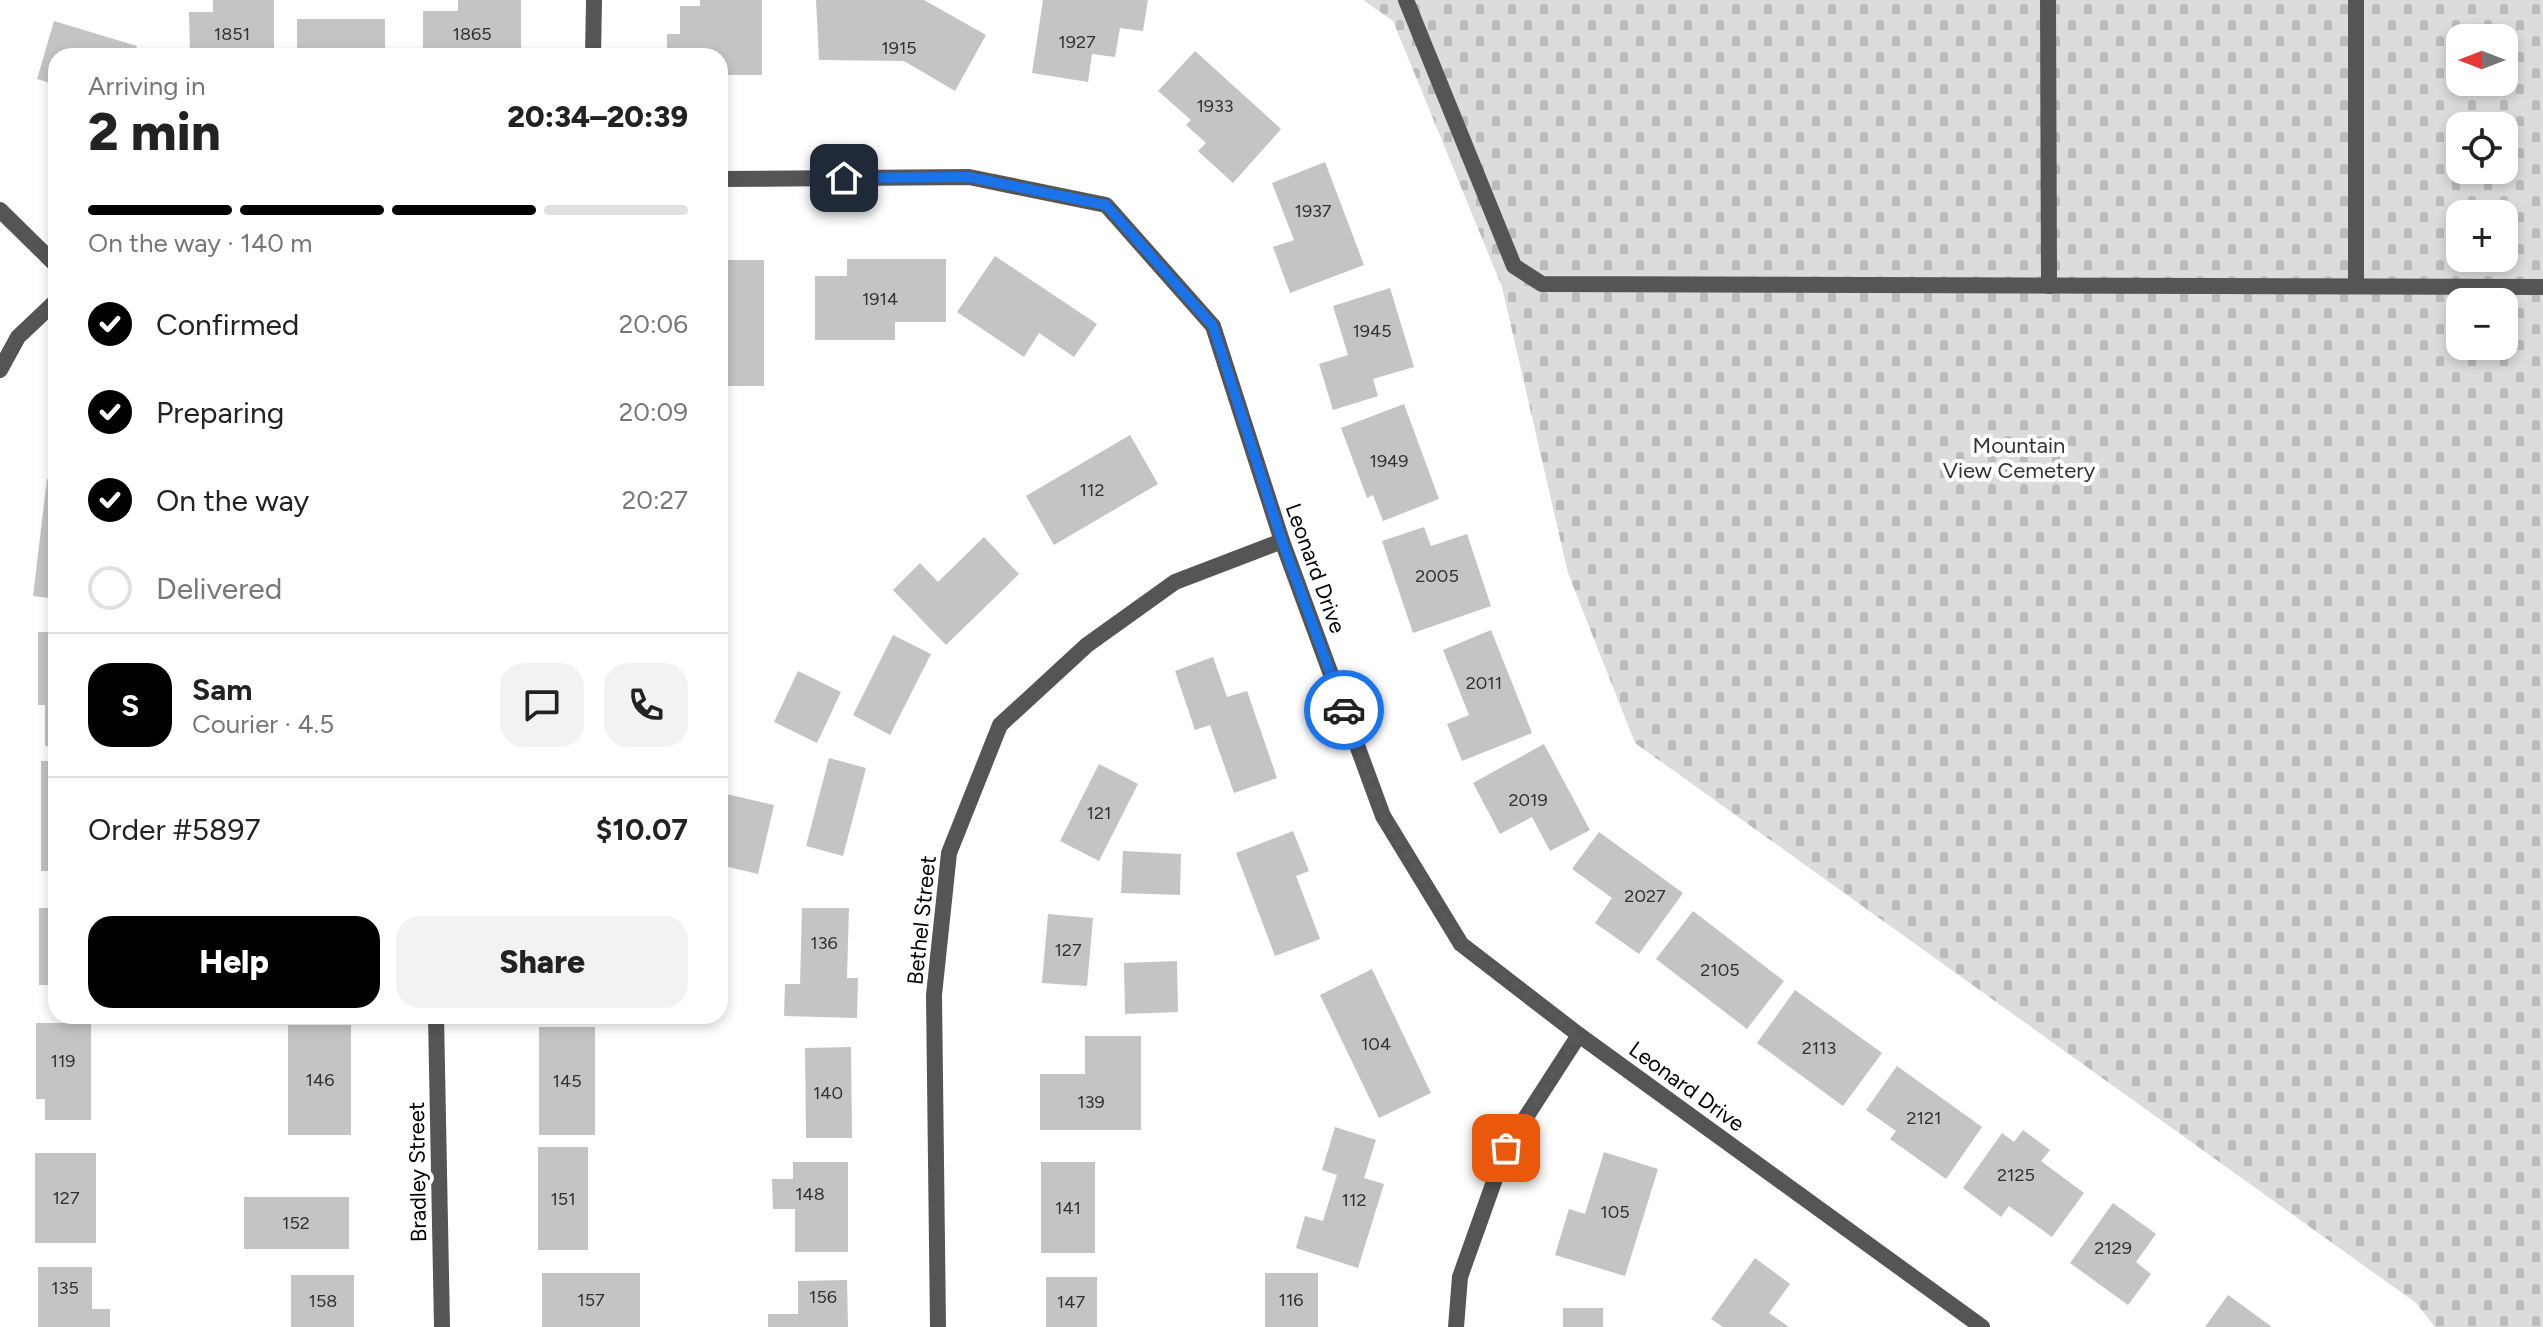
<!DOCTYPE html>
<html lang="en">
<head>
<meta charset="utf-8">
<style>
  body { margin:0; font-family:Figtree,sans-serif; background:#f2f2f2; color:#222; height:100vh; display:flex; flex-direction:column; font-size:30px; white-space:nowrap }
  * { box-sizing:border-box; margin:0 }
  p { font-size:26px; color:#767676 }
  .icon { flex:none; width:44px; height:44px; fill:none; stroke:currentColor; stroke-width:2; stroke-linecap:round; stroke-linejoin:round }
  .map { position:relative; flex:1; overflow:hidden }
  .side { position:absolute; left:48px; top:48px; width:680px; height:976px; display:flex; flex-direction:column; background:#fff; border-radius:24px; box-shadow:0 4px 12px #0003 }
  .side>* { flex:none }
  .needle { width:52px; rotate:270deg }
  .controls { position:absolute; left:2446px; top:24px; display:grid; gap:16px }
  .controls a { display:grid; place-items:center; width:72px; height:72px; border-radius:16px; background:#fff; box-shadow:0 4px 12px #0003; font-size:40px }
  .pin { position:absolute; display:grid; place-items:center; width:68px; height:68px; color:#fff; margin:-34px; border-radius:16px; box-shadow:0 4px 12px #0006 }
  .courier { position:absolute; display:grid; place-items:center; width:80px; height:80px; margin:-40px; border:6px solid #1a73e8; border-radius:50%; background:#fff; color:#222; box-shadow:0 2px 10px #0007 }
  .overview em { font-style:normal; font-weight:800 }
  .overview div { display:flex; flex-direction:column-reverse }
  .overview { display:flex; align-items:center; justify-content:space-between; height:136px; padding:0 40px }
  h1 { font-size:52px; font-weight:800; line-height:60px }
  .bar { display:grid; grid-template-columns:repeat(4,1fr); gap:12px 8px; align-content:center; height:96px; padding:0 40px }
  .bar i { height:10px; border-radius:6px; background:#e0e0e0 }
  .bar .on { background:#000 }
  .bar p { grid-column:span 4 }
  .line { display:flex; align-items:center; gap:20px; padding:0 40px; border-top:2px solid #e0e0e0 }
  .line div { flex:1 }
  .round { display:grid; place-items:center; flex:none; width:84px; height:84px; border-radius:24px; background:#f2f2f2 }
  ol { padding:0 40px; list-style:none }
  li { display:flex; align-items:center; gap:24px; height:88px }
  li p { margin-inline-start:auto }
  li .icon { padding:8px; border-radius:50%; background:#000; color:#fff; stroke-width:4 }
  li:last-child { color:#767676 }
  li i { width:44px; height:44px; border:4px solid #e0e0e0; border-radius:50% }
  .action { display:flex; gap:16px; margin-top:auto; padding:16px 40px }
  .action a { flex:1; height:92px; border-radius:24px; background:#000; color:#fff; font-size:32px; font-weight:800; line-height:92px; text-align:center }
  .action a+a { background:#f2f2f2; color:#222 }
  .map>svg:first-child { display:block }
</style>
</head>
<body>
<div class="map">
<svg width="2543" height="1327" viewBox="0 0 2543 1327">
  <defs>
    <pattern id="cemetery-stones" width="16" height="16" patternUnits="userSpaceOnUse" patternTransform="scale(2)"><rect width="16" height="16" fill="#dcdcdc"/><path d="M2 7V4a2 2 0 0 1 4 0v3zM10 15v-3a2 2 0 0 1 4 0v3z" fill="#bbb"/></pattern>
  </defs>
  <rect width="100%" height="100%" fill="#fff"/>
  <!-- cemetery -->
  <path fill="url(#cemetery-stones)" fill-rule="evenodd" d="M1363,0H2543V1327H2435L2416,1303L1635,743L1568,573L1502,287L1393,21ZM2460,38H2504V82H2460ZM2460,126H2504V170H2460ZM2460,214H2504V258H2460ZM2460,302H2504V346H2460Z"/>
  <!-- building -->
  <g fill="#c4c4c4">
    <path d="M213,0H274V56H190L189,12H213Z"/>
    <path d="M458,0H521V56H423V11H458Z"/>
    <path d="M700,0H762V75H720V56H667V34H680V6H700Z"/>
    <path d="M816,0H924L986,35L955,91L904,61L819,60Z"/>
    <path d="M1043,0H1148L1143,31L1120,28L1115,57L1092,54L1088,82L1032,73Z"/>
    <rect x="297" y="19" width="88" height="37"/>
    <path d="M54,21L137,46L134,56H56V85L37,79Z"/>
    <path d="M1195,51L1281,129L1233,183L1198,151L1206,143L1186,125L1191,120L1158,91Z"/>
    <path d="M1325,162L1364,265L1290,293L1273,247L1294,240L1272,183Z"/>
    <path d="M995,256L1097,324L1074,357L1039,333L1024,357L957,312Z"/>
    <path d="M847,259H946V322H895V340H815V276H847Z"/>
    <rect x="720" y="260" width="44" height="126"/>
    <path d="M1390,288L1414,367L1373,379L1378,396L1333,410L1319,364L1348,355L1333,306Z"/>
    <path d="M1404,404L1439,499L1383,521L1373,495L1367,498L1341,428Z"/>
    <path d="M720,429L726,430L721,448H720Z"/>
    <path d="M1130,435L1158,484L1054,545L1026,496Z"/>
    <path d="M47,479L56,480V599L33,596Z"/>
    <path d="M1424,527L1431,546L1467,534L1491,606L1413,633L1382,541Z"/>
    <path d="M984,537L1019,574L946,645L893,590L920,563L938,582Z"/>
    <path d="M1491,630L1532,733L1462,761L1447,724L1469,715L1443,650Z"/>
    <path d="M38,632H56V746H45V705H38Z"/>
    <path d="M893,635L931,654L890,735L853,715Z"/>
    <path d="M1213,657L1227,697L1247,691L1277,778L1234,793L1210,725L1195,730L1175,671Z"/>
    <path d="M798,671L841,692L817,743L774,722Z"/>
    <path d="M1544,744L1590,830L1550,851L1532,817L1500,834L1473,783Z"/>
    <path d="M829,758L866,768L843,856L806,846Z"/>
    <rect x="41" y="761" width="15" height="110"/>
    <path d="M1099,764L1138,784L1099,861L1060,841Z"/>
    <path d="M722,793L774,805L758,874L720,865V804Z"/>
    <path d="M1293,831L1309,871L1296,876L1320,939L1275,956L1236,853Z"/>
    <path d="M1599,832L1683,893L1639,954L1595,923L1612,898L1572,869Z"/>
    <path d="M1123,851L1181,854L1180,895L1121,893Z"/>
    <rect x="39" y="908" width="17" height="77"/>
    <path d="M802,908H849L847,978H858L857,1018L784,1016L785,984H800Z"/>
    <path d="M1693,911L1784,981L1747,1029L1656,959Z"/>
    <path d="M1048,914L1093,918L1087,986L1042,983Z"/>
    <path d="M1177,961L1178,1012L1125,1014L1124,963Z"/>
    <path d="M1372,969L1431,1093L1379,1118L1320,995Z"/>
    <path d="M1795,990L1882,1053L1843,1106L1757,1043Z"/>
    <path d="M36,1023H91V1120H45V1099H36Z"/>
    <rect x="288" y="1025" width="63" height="110"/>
    <rect x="539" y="1027" width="56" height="108"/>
    <path d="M1085,1036H1141V1130H1040V1074H1085Z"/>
    <path d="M851,1047L852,1138H806L805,1048Z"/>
    <path d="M1897,1066L1982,1127L1946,1179L1890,1139L1896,1131L1866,1110Z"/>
    <path d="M1335,1127L1376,1140L1364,1178L1384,1184L1358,1268L1296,1248L1305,1216L1323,1221L1337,1175L1322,1170Z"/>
    <path d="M2023,1130L2050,1150L2041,1161L2084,1193L2052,1237L2009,1206L2001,1217L1963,1188L2002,1133L2014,1142Z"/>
    <rect x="538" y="1147" width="50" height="103"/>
    <path d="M1604,1152L1658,1169L1625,1276L1555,1255L1569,1209L1585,1214Z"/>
    <rect x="35" y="1153" width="61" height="90"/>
    <path d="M793,1162H848V1252H795V1209H773L772,1179H793Z"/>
    <rect x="1041" y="1162" width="54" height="91"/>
    <rect x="244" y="1197" width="105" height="52"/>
    <path d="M2113,1203L2156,1234L2136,1262L2151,1274L2128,1305L2070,1263Z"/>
    <path d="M1755,1258L1790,1284L1769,1313L1789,1327H1723L1711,1319Z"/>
    <path d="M38,1267H92V1309H110V1327H38Z"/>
    <rect x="542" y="1273" width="98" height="54"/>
    <rect x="1265" y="1273" width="53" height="54"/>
    <rect x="291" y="1275" width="63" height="52"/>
    <rect x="1046" y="1277" width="51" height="50"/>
    <path d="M847,1280L848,1327H768V1314H798V1281Z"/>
    <path d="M2228,1295L2272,1327H2205Z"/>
    <rect x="1563" y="1308" width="40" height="19"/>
  </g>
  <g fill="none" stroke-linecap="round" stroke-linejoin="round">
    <!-- service -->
    <g stroke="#555" stroke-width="16">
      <path d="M1406,0L1514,266L1542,284L2543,287"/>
      <path d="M2048,0L2049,286"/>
      <path d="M2356,0V286"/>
    </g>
    <!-- minor -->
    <g stroke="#555" stroke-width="16">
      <path d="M593,56L594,0"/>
      <path d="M720,179L969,177L1106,205L1213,326L1282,541L1383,816L1461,944L1579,1035L1982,1327"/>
      <path d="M0,210L56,265"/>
      <path d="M0,370L18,337L56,301"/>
      <path d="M436,1016L442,1327"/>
      <path d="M938,1327L934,995L949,853L1000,725L1087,645L1175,582L1282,541"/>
      <path d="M1456,1327L1460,1277L1506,1148L1579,1035"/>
    </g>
  </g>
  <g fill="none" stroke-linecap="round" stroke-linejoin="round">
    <!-- done -->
    <path stroke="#595959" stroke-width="8" stroke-dasharray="0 14.4" d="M1344,710L1383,816L1461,944L1579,1035L1506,1148"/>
    <!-- route -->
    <path stroke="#1a73e8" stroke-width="10" d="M844,178L969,177L1106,205L1213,326L1282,541L1344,710"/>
  </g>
  <g text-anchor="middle" stroke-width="8" stroke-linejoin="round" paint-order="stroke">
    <!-- number labels -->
    <g font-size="18" fill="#313131">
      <text x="232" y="40">1851</text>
      <text x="472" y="40">1865</text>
      <text x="1077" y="48">1927</text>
      <text x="899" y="54">1915</text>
      <text x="1215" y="112">1933</text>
      <text x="1313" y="217">1937</text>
      <text x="880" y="305">1914</text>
      <text x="1372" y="337">1945</text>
      <text x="1389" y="467">1949</text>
      <text x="1092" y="496">112</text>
      <text x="1437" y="582">2005</text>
      <text x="1484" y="689">2011</text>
      <text x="1528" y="806">2019</text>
      <text x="1099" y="819">121</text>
      <text x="1645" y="902">2027</text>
      <text x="824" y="949">136</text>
      <text x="1068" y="956">127</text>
      <text x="1720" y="976">2105</text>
      <text x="1376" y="1050">104</text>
      <text x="1819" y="1054">2113</text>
      <text x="63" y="1067">119</text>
      <text x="320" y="1086">146</text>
      <text x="567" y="1087">145</text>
      <text x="828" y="1099">140</text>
      <text x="1091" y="1108">139</text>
      <text x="1924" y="1124">2121</text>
      <text x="2016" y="1181">2125</text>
      <text x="810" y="1200">148</text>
      <text x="66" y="1204">127</text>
      <text x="563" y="1205">151</text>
      <text x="1354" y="1206">112</text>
      <text x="1068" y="1214">141</text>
      <text x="1615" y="1218">105</text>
      <text x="296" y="1229">152</text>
      <text x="2113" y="1254">2129</text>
      <text x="65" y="1294">135</text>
      <text x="823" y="1303">156</text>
      <text x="591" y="1306">157</text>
      <text x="1291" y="1306">116</text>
      <text x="323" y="1307">158</text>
      <text x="1071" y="1308">147</text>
    </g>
    <!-- park labels -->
    <g font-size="22" fill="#333" stroke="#fff">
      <text x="2019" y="453">Mountain<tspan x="2019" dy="25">View Cemetery</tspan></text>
    </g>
    <!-- street labels -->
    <g font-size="22" fill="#000" stroke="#fff">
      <text transform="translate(1316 568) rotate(70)" y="8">Leonard Drive</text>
      <text transform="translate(921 920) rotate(-84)" y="8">Bethel Street</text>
      <text transform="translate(1687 1086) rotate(36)" y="8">Leonard Drive</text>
      <text transform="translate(417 1172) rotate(-91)" y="8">Bradley Street</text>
    </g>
  </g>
</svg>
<div class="controls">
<a><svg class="needle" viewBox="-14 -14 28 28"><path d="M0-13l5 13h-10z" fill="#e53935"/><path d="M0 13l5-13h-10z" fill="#767676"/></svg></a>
<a><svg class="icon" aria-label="locate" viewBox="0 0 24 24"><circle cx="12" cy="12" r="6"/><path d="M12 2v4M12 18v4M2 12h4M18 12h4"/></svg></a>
<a>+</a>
<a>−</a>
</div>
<div class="pin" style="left:1506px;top:1148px;background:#ea580c"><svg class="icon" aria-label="bag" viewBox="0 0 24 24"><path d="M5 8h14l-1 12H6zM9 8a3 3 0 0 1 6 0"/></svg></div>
<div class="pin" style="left:844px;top:178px;background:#1f2937"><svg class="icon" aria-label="home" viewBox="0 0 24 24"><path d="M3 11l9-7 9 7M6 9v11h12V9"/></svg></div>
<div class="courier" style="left:1344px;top:710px"><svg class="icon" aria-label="car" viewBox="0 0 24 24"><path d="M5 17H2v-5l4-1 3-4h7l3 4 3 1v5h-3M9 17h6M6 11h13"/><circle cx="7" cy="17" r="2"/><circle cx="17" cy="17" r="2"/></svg></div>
<section class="side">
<div class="overview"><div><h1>2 min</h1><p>Arriving in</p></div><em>20:34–20:39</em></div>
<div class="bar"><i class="on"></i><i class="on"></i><i class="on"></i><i></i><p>On the way · 140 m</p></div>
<ol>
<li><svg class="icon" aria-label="check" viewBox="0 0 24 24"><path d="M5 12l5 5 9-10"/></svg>Confirmed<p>20:06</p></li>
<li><svg class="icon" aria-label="check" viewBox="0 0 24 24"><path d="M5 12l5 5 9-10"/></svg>Preparing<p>20:09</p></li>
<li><svg class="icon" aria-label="check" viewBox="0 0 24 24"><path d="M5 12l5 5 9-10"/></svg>On the way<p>20:27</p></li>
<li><i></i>Delivered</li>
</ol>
<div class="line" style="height:144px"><b class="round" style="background:#000;color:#fff">S</b><div><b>Sam</b><p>Courier · 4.5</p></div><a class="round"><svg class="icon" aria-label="chat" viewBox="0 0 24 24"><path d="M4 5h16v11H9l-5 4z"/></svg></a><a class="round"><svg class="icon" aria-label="phone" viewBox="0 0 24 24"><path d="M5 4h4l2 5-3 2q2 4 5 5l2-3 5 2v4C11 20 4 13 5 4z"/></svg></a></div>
<div class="line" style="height:104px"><div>Order #5897</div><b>$10.07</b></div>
<div class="action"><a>Help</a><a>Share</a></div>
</section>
</div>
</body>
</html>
